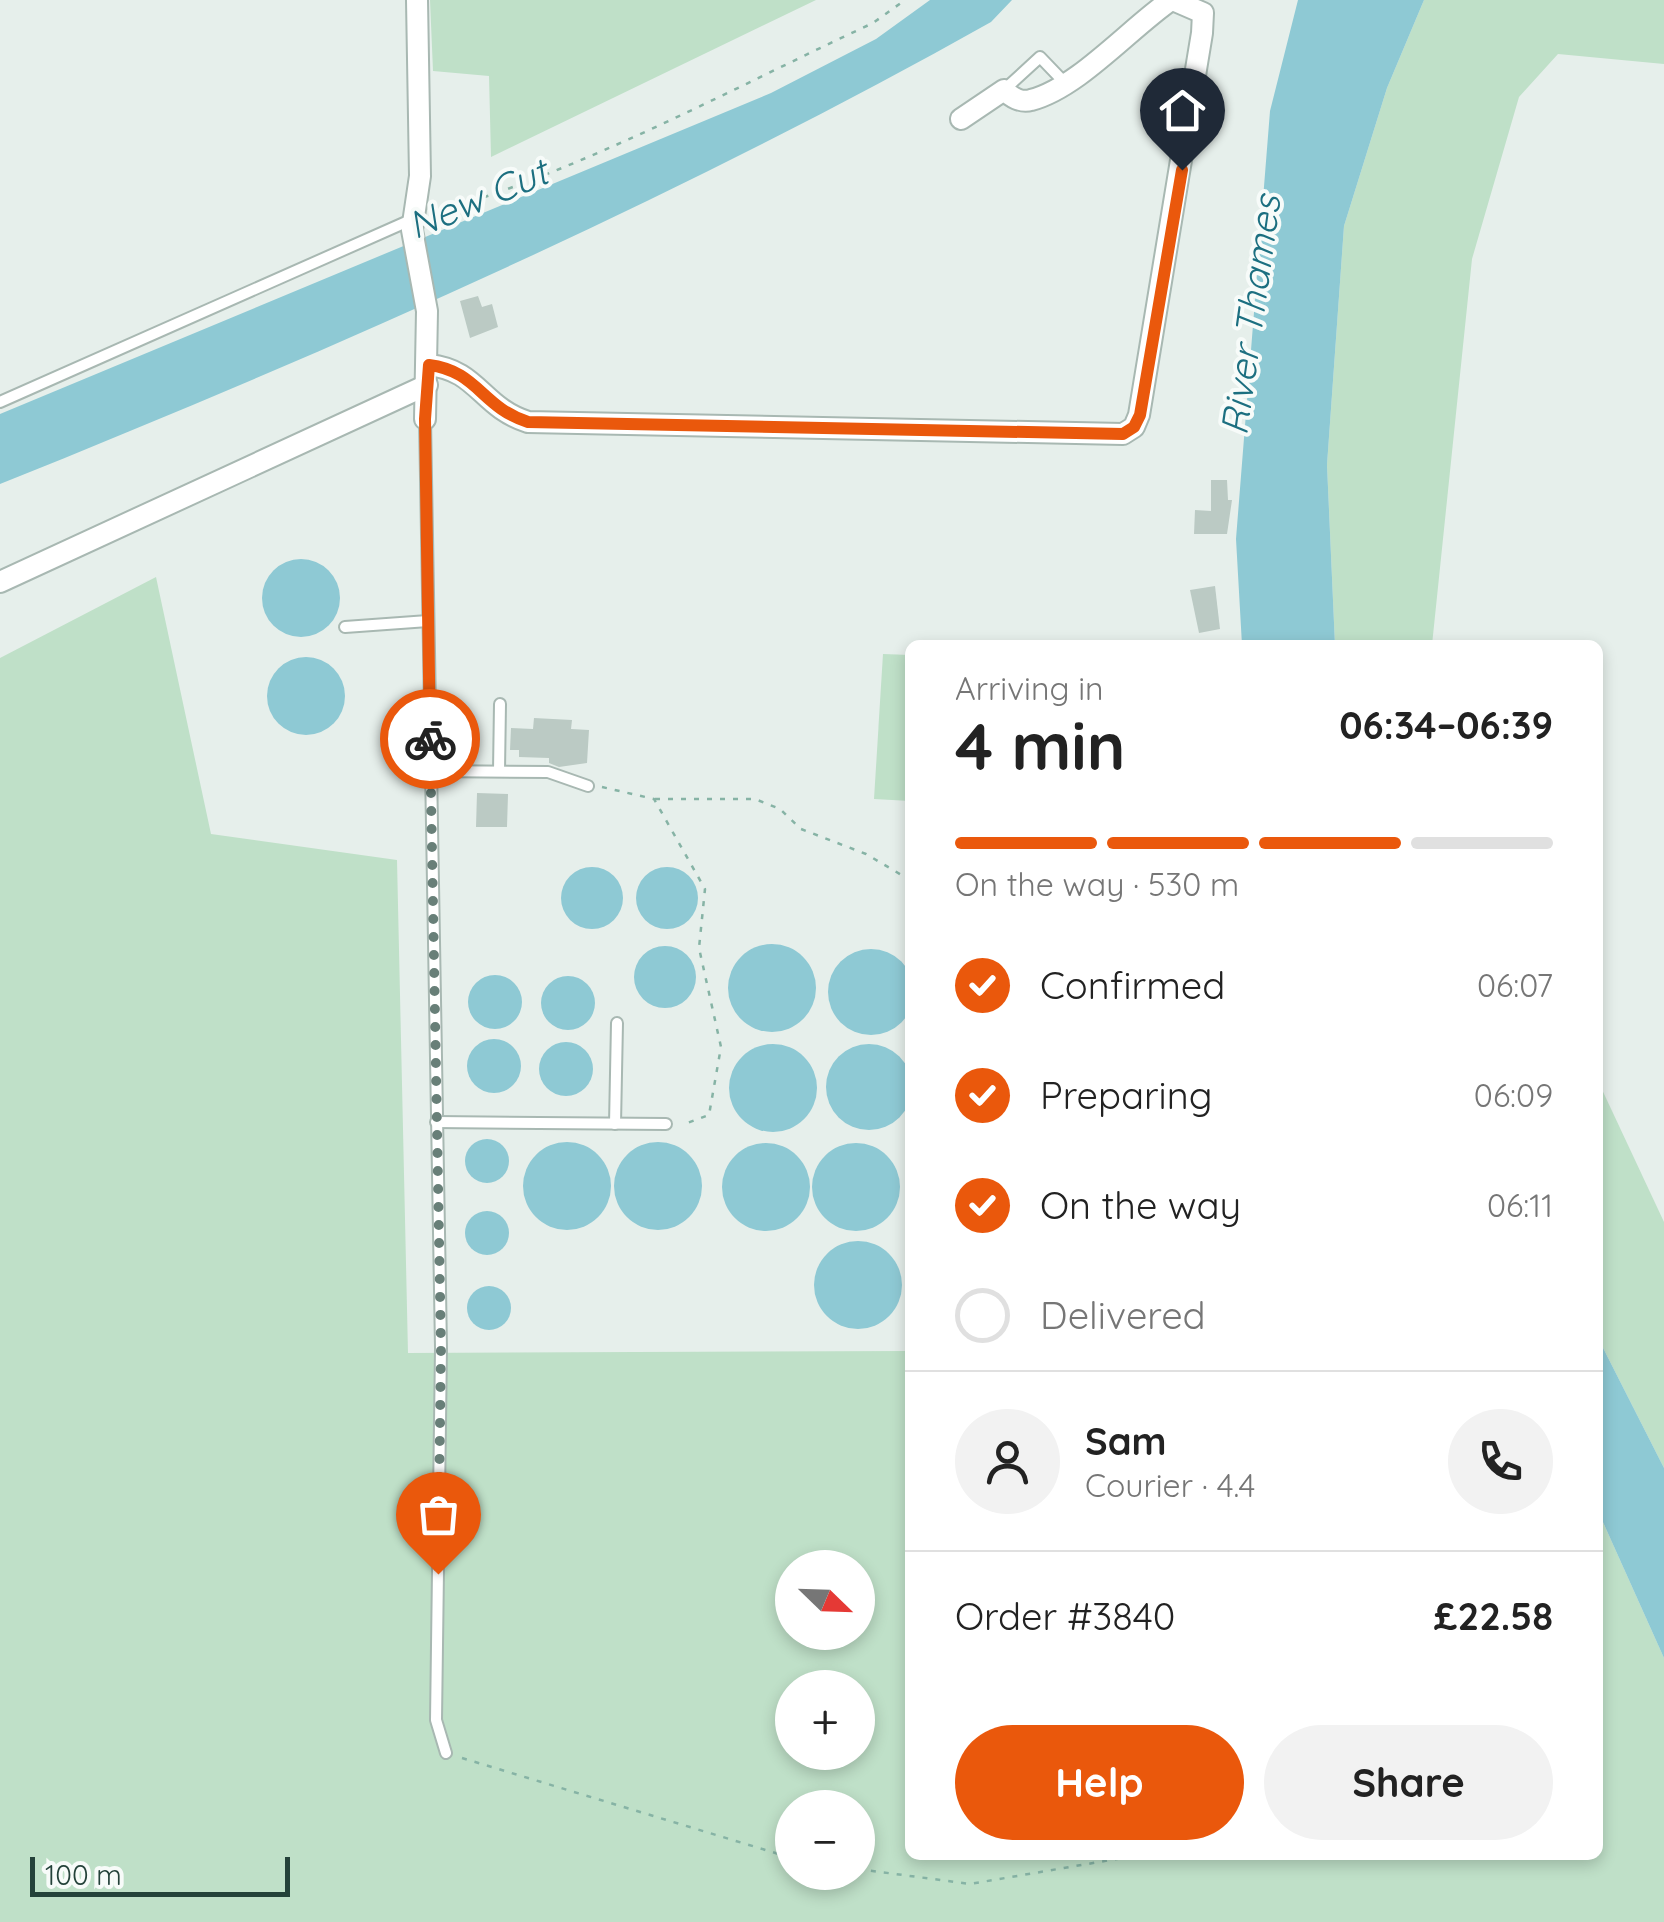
<!DOCTYPE html>
<html lang="en">
<head>
<meta charset="utf-8">
<style>
  body { margin:0; font-family:Quicksand,sans-serif; background:#f2f2f2; color:#222; height:100vh; display:flex; flex-direction:column; font-size:38px; white-space:nowrap }
  * { box-sizing:border-box; margin:0 }
  p { font-size:32px; color:#767676 }
  .icon { flex:none; width:55px; height:55px; fill:none; stroke:currentColor; stroke-width:2; stroke-linecap:round; stroke-linejoin:round }
  .map { position:relative; flex:1; overflow:hidden }
  .panel { position:absolute; left:905px; top:640px; width:698px; height:1220px; display:flex; flex-direction:column; background:#fff; border-radius:15px; box-shadow:0 5px 15px #0003 }
  .panel>* { flex:none }
  .needle { width:65px; rotate:113deg }
  .tools { position:absolute; left:775px; top:1550px; display:grid; gap:20px }
  .tools a { display:grid; place-items:center; width:100px; height:100px; border-radius:50%; background:#fff; box-shadow:0 5px 15px #0003; font-size:50px }
  .scale { position:absolute; left:30px; bottom:25px; width:260px; box-sizing:border-box; padding-left:10px; border:5px solid #24423a; border-top:0; font-size:28px; line-height:35px; white-space:nowrap; color:#24423a; -webkit-text-stroke:8px #f7fbf9; paint-order:stroke }
  .pin { position:absolute; display:grid; place-items:center; width:85px; height:85px; color:#fff; margin:-102px -42px; border-radius:50% 50% 50% 0; rotate:-45deg; box-shadow:0 0 10px #0007 }
  .pin .icon { rotate:45deg }
  .courier { position:absolute; display:grid; place-items:center; width:100px; height:100px; margin:-50px; border:8px solid #ea580c; border-radius:50%; background:#fff; color:#222; box-shadow:0 2px 12px #0007 }
  .head em { font-style:normal; font-weight:700 }
  .head div { display:flex; flex-direction:column-reverse }
  .head { display:flex; align-items:center; justify-content:space-between; height:170px; padding:0 50px }
  h1 { font-size:65px; font-weight:700; line-height:75px }
  .bar { display:grid; grid-template-columns:repeat(4,1fr); gap:15px 10px; align-content:center; height:120px; padding:0 50px }
  .bar i { height:12px; border-radius:8px; background:#e0e0e0 }
  .bar .active { background:#ea580c }
  .bar p { grid-column:span 4 }
  .line { display:flex; align-items:center; gap:25px; padding:0 50px; border-top:2px solid #e0e0e0 }
  .line div { flex:1 }
  .round { display:grid; place-items:center; flex:none; width:105px; height:105px; border-radius:52px; background:#f2f2f2 }
  ol { padding:0 50px; list-style:none }
  li { display:flex; align-items:center; gap:30px; height:110px }
  li p { margin-inline-start:auto }
  li .icon { padding:10px; border-radius:50%; background:#ea580c; color:#fff; stroke-width:4 }
  li:last-child { color:#767676 }
  li i { width:55px; height:55px; border:5px solid #e0e0e0; border-radius:50% }
  .cta { display:flex; gap:20px; margin-top:auto; padding:20px 50px }
  .cta a { flex:1; height:115px; border-radius:60px; background:#ea580c; color:#fff; font-size:40px; font-weight:700; line-height:115px; text-align:center }
  .cta a+a { background:#f2f2f2; color:#222 }
  .map>svg:first-child { display:block }
</style>
</head>
<body>
<div class="map">
<svg width="1664" height="1922" viewBox="0 0 1664 1922">
  <rect width="100%" height="100%" fill="#e6efeb"/>
  <!-- green -->
  <g fill="#bfe0c8" fill-rule="evenodd">
    <path d="M430,0H816L491,157L489,76L433,71Z"/>
    <path d="M1424,0H1664V64L1558,54L1519,97L1472,259L1432,645H1335L1327,465L1344,226L1387,88Z"/>
    <path d="M156,577L211,834L397,860L408,1353L910,1351V1855H1598V1511L1664,1658V1922H0V658ZM792,1568H858V1632H792ZM792,1688H858V1752H792ZM792,1808H858V1872H792Z"/>
    <path d="M883,654L910,655V801L874,799Z"/>
    <path d="M1598,1081L1664,1222V1468L1598,1338Z"/>
  </g>
  <!-- water -->
  <g fill="#8ec9d4">
    <path d="M930,0H1012L991,22C674,200 338,348 0,484V414L771,93L876,39Z"/>
    <path d="M1298,0H1424L1387,88L1344,226L1327,465L1335,645H1242L1236,539L1270,111Z"/>
    <circle cx="301" cy="598" r="39"/>
    <circle cx="306" cy="696" r="39"/>
    <circle cx="667" cy="898" r="31"/>
    <circle cx="592" cy="898" r="31"/>
    <circle cx="772" cy="988" r="44"/>
    <circle cx="665" cy="977" r="31"/>
    <circle cx="871" cy="992" r="43"/>
    <circle cx="495" cy="1002" r="27"/>
    <circle cx="568" cy="1003" r="27"/>
    <circle cx="494" cy="1066" r="27"/>
    <circle cx="566" cy="1069" r="27"/>
    <circle cx="869" cy="1087" r="43"/>
    <circle cx="773" cy="1088" r="44"/>
    <circle cx="487" cy="1161" r="22"/>
    <circle cx="567" cy="1186" r="44"/>
    <circle cx="658" cy="1186" r="44"/>
    <circle cx="856" cy="1187" r="44"/>
    <circle cx="766" cy="1187" r="44"/>
    <circle cx="487" cy="1233" r="22"/>
    <circle cx="858" cy="1285" r="44"/>
    <circle cx="489" cy="1308" r="22"/>
    <path d="M1598,1338L1664,1468V1658L1598,1511Z"/>
  </g>
  <!-- building -->
  <g fill="#bbcac4">
    <path d="M478,296L482,307L492,304L498,327L470,338L460,301Z"/>
    <path d="M1211,480H1227L1228,500H1232L1227,534H1194L1195,510L1211,511Z"/>
    <path d="M1215,586L1220,629L1199,633L1190,590Z"/>
    <path d="M534,718L572,720L571,729L589,730L587,763L559,767L549,763V758L519,757V750H510L511,728L533,729Z"/>
    <path d="M477,793L508,794L507,827H476Z"/>
  </g>
  <g fill="none" stroke-linecap="round" stroke-linejoin="round">
    <defs>
      <g id="lane">
        <path d="M1004,90L1040,57L1064,82"/>
        <path d="M0,402L413,219"/>
        <path d="M425,419L441,1348L436,1720L446,1753"/>
        <path d="M345,627L428,621"/>
        <path d="M430,771L548,772L588,786"/>
        <path d="M499,771L500,704"/>
        <path d="M436,1122L666,1124"/>
        <path d="M615,1124L617,1023"/>
      </g>
      <g id="street">
        <path d="M417,0L420,176L412,230L427,311L425,419"/>
        <path d="M961,119L1004,90C1011,97 1021,103 1031,100C1078,88 1130,28 1171,0"/>
        <path d="M429,365C478,370 481,407 528,422L1123,434L1134,427L1139,415L1202,33L1203,13L1173,0"/>
        <path d="M0,582L427,385"/>
      </g>
    </defs>
    <!-- lane casing -->
    <use href="#lane" stroke="#a8b8b2" stroke-width="14"/>
    <!-- street casing -->
    <use href="#street" stroke="#a8b8b2" stroke-width="24"/>
    <!-- path -->
    <g stroke="#86b3a5" stroke-width="2.5" stroke-dasharray="5 8" stroke-linecap="butt">
      <path d="M434,213C586,169 729,90 873,23L905,0"/>
      <path d="M602,787L654,799L705,889L699,948L721,1047L709,1115L682,1125"/>
      <path d="M655,799H755L780,809L801,829L866,854L910,880"/>
      <path d="M462,1758L792,1858"/>
      <path d="M858,1869L970,1884L1140,1855"/>
    </g>
    <!-- lane -->
    <use href="#lane" stroke="#fff" stroke-width="10"/>
    <!-- street -->
    <use href="#street" stroke="#fff" stroke-width="20"/>
  </g>
  <g fill="none" stroke-linecap="round" stroke-linejoin="round">
    <!-- done -->
    <path stroke="#687f78" stroke-width="10" stroke-dasharray="0 18" d="M430,739L441,1348L438,1574"/>
    <!-- route -->
    <path stroke="#ea580c" stroke-width="12" d="M430,739L425,419L429,365C478,371 481,407 528,422L1123,434L1134,427L1140,415L1182,170"/>
  </g>
  <g text-anchor="middle" stroke-width="8" stroke-linejoin="round" paint-order="stroke">
    <!-- water labels -->
    <g font-size="38" font-style="italic" fill="#1c6f80" stroke="#f7fbf9">
      <text transform="translate(478 199) rotate(-23)" y="13">New Cut</text>
      <text transform="translate(1251 315) rotate(-82)" y="13">River Thames</text>
    </g>
  </g>
</svg>
<div class="tools">
<a><svg class="needle" viewBox="-14 -14 28 28"><path d="M0-13l5 13h-10z" fill="#e53935"/><path d="M0 13l5-13h-10z" fill="#767676"/></svg></a>
<a>+</a>
<a>−</a>
</div>
<div class="scale">100 m</div>
<div class="pin" style="left:438px;top:1574px;background:#ea580c"><svg class="icon" aria-label="bag" viewBox="0 0 24 24"><path d="M5 8h14l-1 12H6zM9 8a3 3 0 0 1 6 0"/></svg></div>
<div class="pin" style="left:1182px;top:170px;background:#1f2937"><svg class="icon" aria-label="home" viewBox="0 0 24 24"><path d="M3 11l9-7 9 7M6 9v11h12V9"/></svg></div>
<div class="courier" style="left:430px;top:739px"><svg class="icon" aria-label="bike" viewBox="0 0 24 24"><circle cx="6" cy="16" r="4"/><circle cx="18" cy="16" r="4"/><path d="M6 16l4-8h5l3 8M10 8l3 8H6M13 5h3"/></svg></div>
<section class="panel">
<div class="head"><div><h1>4 min</h1><p>Arriving in</p></div><em>06:34–06:39</em></div>
<div class="bar"><i class="active"></i><i class="active"></i><i class="active"></i><i></i><p>On the way · 530 m</p></div>
<ol>
<li><svg class="icon" aria-label="check" viewBox="0 0 24 24"><path d="M5 12l5 5 9-10"/></svg>Confirmed<p>06:07</p></li>
<li><svg class="icon" aria-label="check" viewBox="0 0 24 24"><path d="M5 12l5 5 9-10"/></svg>Preparing<p>06:09</p></li>
<li><svg class="icon" aria-label="check" viewBox="0 0 24 24"><path d="M5 12l5 5 9-10"/></svg>On the way<p>06:11</p></li>
<li><i></i>Delivered</li>
</ol>
<div class="line" style="height:180px"><a class="round"><svg class="icon" aria-label="person" viewBox="0 0 24 24"><circle cx="12" cy="8" r="4"/><path d="M4 21q1-7 8-7t8 7"/></svg></a><div><b>Sam</b><p>Courier · 4.4</p></div><a class="round"><svg class="icon" aria-label="phone" viewBox="0 0 24 24"><path d="M5 4h4l2 5-3 2q2 4 5 5l2-3 5 2v4C11 20 4 13 5 4z"/></svg></a></div>
<div class="line" style="height:130px"><div>Order #3840</div><b>£22.58</b></div>
<div class="cta"><a>Help</a><a>Share</a></div>
</section>
</div>
</body>
</html>
